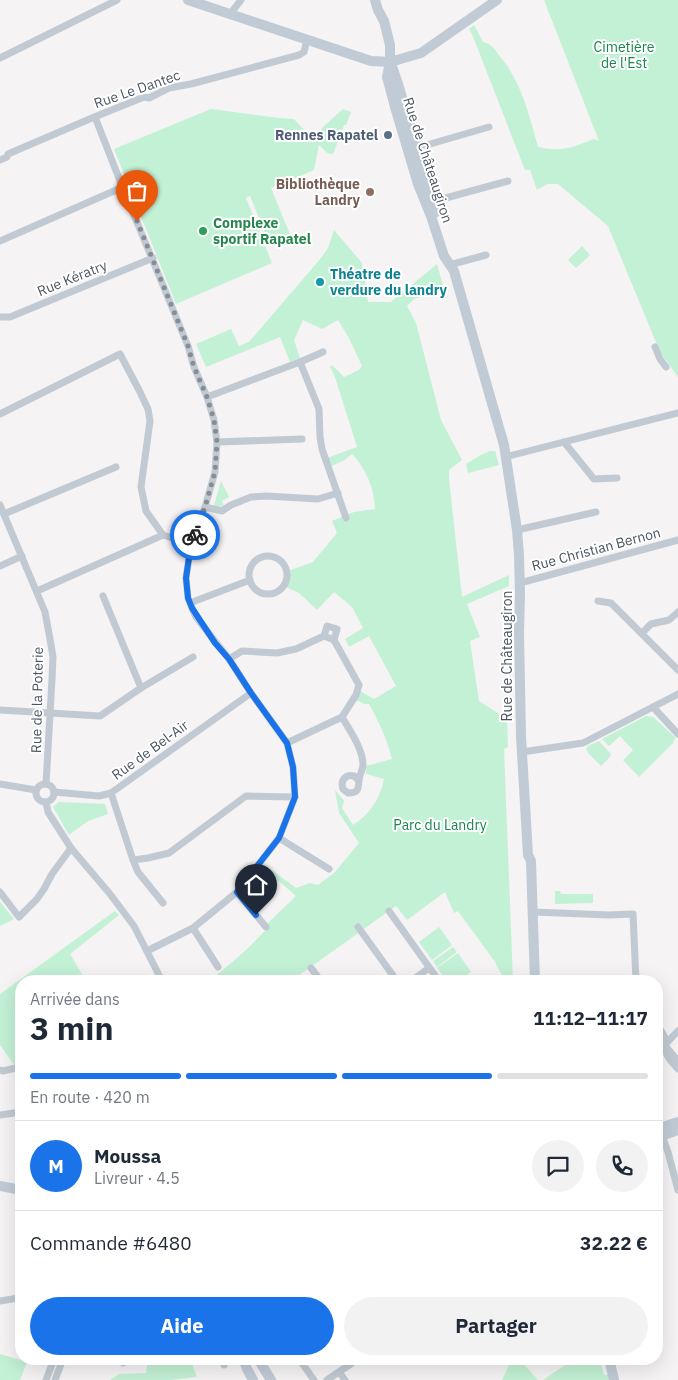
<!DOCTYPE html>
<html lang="fr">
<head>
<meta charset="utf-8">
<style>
  body { margin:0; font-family:"IBM Plex Sans",sans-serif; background:#f2f2f3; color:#1f2937; height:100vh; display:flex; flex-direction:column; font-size:19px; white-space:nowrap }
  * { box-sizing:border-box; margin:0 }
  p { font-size:16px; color:#747a83 }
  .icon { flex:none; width:28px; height:28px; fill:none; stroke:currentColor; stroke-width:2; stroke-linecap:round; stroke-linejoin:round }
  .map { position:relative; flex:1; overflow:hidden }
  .side { position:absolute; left:15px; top:975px; width:648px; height:390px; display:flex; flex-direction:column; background:#fff; border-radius:20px; box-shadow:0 5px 20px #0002 }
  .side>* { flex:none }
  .pin { position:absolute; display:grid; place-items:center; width:42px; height:42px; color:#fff; margin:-51px -21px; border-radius:50% 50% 50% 0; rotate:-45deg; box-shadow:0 0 5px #0007 }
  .pin .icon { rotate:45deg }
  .courier { position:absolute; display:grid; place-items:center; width:50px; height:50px; margin:-25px; border:4px solid #1a73e8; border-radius:50%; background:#fff; color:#222; box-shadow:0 1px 6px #0007 }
  .overview em { font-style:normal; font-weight:700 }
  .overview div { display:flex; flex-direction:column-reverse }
  .overview { display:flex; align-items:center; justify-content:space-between; height:85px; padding:0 15px }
  h1 { font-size:32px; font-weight:700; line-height:38px }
  .bar { display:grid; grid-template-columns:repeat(4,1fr); gap:8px 5px; align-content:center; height:60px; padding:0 15px }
  .bar i { height:6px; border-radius:4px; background:#e0e1e3 }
  .bar .active { background:#1a73e8 }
  .bar p { grid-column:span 4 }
  .line { display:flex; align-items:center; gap:12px; padding:0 15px; border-top:1px solid #e0e1e3 }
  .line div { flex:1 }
  .round { display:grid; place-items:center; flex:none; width:52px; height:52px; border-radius:26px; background:#f2f2f3 }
  .button { display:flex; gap:10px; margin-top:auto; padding:10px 15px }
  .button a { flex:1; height:58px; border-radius:30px; background:#1a73e8; color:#fff; font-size:20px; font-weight:700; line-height:58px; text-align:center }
  .button a+a { background:#f2f2f3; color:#1f2937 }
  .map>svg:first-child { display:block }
</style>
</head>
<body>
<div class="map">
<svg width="678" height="1380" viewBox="0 0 678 1380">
  <rect width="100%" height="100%" fill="#f5f3f3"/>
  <!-- green -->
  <g fill="#c3f1d5">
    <path d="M544,0H678V377L660,352L608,226L558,184H547L537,190L530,170H525L472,34L469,29L474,25L483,42C490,43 494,48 498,54C521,80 529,114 538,147C562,152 571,148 594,139L599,141Z"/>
    <path d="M211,109L279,118L294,119L313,140L323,127L343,109L351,112L346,125H344L333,154L327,153L319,145L314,170L271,188L291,237L270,245L250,196L246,198L272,263L176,304L114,149Z"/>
    <path d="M334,230L362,263L368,302H391L437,264L444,289L414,299L407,306L416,323L441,420L462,460L449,470V479L462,597L509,575V586L467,604L480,637L470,641L479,701L507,719L508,747L504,749L513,981H505L495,962L458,911L454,913L445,892L407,920L396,906L291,981H207C231,966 249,947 269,927L267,924L296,896L264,868L265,865L296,888L310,883L318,885L335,872L359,843L339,813L335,790L344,801L342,808L353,825C370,814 380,799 384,779L366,774V766L392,759C387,739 379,722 369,704H364L356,700L360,691L374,699L396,686L369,636L349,647L345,639L363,628L352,607L334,592L317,610L299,593L286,587L289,579L288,571L313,562L337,533L332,521L354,512L375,509C374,488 367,470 352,454L343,461L329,467L327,458L357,447L335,377L330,367L332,365L344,377L359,370L362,366L349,338L338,320L322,329L303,320L294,340L300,358L290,362L280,337L206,367L196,344L231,329L239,346L249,342L321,258L328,248Z"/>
    <path d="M582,246L590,255L576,268L568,260Z"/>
    <path d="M490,451H495L499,465L468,473L466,464L479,456Z"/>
    <path d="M221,481L229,497L222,501L224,506L218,507L214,505Z"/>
    <path d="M646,716L653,717L676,738L673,741L674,742L639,777L623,760L633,750L620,736L609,746L602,739Z"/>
    <path d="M599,741L611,754L609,758L601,766L588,753L586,749L588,746Z"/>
    <path d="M59,802L105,804L108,814L88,821L69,835L53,807Z"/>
    <path d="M555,891H560L561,894H593V903L555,904Z"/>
    <path d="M0,902L14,919L0,926Z"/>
    <path d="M115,911L119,915L70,954L86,981H21V1075L0,1045V994Z"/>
    <path d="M439,927L452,945L432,960L419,942Z"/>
    <path d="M453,947L457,952L437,967L433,961Z"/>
    <path d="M458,953L471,972L458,981H447L437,968Z"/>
    <path d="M0,1354L27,1362L20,1380H0Z"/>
    <path d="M148,1359H190L197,1377L170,1380H110L119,1374L146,1373Z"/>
    <path d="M519,1359L538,1380H502L509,1365Z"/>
    <path d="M574,1359H600L604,1375H608L610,1380H543Z"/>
  </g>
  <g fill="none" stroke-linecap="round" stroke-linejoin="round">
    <!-- street -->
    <g stroke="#c1cad2" stroke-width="7">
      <path d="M230,14L241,0"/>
      <path d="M0,58L117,0"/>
      <path d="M95,117L120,181L188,346L194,367L207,397L214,420L217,442L215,472L205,507L191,544L186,578L188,598L192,608L196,617L229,659L251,693L287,743L293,767L295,797L279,838L237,892L193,928L147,951"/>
      <path d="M413,149L489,127"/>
      <path d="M0,160L7,157L8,154L92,118L144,97L149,98L169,88L191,84L299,55L304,52L307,40"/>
      <path d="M431,202L508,181"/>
      <path d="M0,241L123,187"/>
      <path d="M449,265L486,255"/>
      <path d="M0,317H10L153,258"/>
      <path d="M655,347L660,359L666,367"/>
      <path d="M300,362L323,352"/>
      <path d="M207,397L300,362L319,409L320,437L322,449L346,518"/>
      <path d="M0,414L120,354L139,390L148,409L150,421L141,487L146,511L163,535L191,544"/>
      <path d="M217,442L302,439"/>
      <path d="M564,442L594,479L617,478"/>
      <path d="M505,457L678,413"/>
      <path d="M0,505L45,612L50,639L53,657L52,679L46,784"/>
      <path d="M205,507L222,511L231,505L251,497L266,496L318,499L338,493"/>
      <path d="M4,514L116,467"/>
      <path d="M517,530L596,512"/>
      <circle cx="268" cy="575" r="19"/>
      <path d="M0,566L22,556"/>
      <path d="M520,583L678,540"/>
      <path d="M37,591L163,535"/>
      <path d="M103,596L141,688"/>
      <path d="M598,601L611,603L678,670"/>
      <path d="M190,603L250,580"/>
      <path d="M327,626L337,629L334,640L324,636Z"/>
      <path d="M642,633L651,624L669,620L678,612"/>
      <path d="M229,659L242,651L277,653L296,649L324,636"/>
      <path d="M653,707L678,734"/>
      <path d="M0,710L100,716L141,688L193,657"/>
      <path d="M342,717C350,731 363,749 363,765C363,770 359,775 359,780C358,789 359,793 348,793L343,789C340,780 346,774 354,776L359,781"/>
      <path d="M287,743L342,717L356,695L359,685L334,640"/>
      <path d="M522,752L583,743L678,694"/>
      <path d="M0,784L36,790"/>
      <circle cx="45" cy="793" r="9"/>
      <path d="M54,792L99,796L111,793L251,693"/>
      <path d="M111,793L133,860L148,858L169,853L246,796L295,797"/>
      <path d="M46,802L48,812L71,848L110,894L134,926L162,981"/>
      <path d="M279,838L329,869"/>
      <path d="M133,860L138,872L163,903"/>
      <path d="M0,892L19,917L37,899L44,889L52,874L71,848"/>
      <path d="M237,892L266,927"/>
      <path d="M389,911L439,981"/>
      <path d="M533,912L609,915L633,914L636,981"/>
      <path d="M358,927L397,981"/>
      <path d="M193,928L218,967"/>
      <path d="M311,968L321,981"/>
      <path d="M411,981L429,968"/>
      <path d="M656,1022L667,1041"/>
      <path d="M665,1046C665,1056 672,1062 678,1069"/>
      <path d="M667,1048L678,1061"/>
      <path d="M656,1054L678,1031"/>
      <path d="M0,1070L3,1071L16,1068"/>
      <path d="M0,1115L21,1112"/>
      <path d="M662,1136L668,1152L678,1190"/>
      <path d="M0,1301L18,1298L21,1309"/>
      <path d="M122,1359L123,1363"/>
      <path d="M223,1359L224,1365"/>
      <path d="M299,1359L314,1380"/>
      <path d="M339,1372L345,1380"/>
      <path d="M46,1380L54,1359"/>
      <path d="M55,1380L63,1359"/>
      <path d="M327,1380L358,1359"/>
    </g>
    <!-- secondary -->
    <g stroke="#c1cbd6" stroke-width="10">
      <path d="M188,0L371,61L390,62L421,53L497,0"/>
      <path d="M375,0L378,10L384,21L390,45V62L387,77L395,107L418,184L431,216L444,256L454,271L504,445L517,530L519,555L520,594L519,632L521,736L528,855L531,861L532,892L535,981"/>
      <path d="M391,63L398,84L436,212"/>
      <path d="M656,1129L678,1122"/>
      <path d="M656,1138L678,1130"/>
      <path d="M0,1186L21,1190"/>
      <path d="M243,1359L247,1369L253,1380"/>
      <path d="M258,1359L271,1380"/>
      <path d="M609,1359L614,1380"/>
    </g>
  </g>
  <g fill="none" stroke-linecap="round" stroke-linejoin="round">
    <!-- done -->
    <path stroke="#868d94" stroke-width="5" stroke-dasharray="0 9" d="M137,221L188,346L194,367L207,397L214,420L217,442L215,472L205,507L195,535"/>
    <!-- route -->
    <path stroke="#1a73e8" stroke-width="6" d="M195,535L191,544L186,578L188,598L192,608L215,643L229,659L251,693L287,743L293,767L295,797L279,838L237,892L256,915"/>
  </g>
  <!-- markers -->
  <circle fill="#5c6f8a" stroke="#fff" stroke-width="2" cx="388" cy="135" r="5"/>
  <circle fill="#8d6e63" stroke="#fff" stroke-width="2" cx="370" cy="192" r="5"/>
  <circle fill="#2e9e5b" stroke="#fff" stroke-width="2" cx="203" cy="231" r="5"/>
  <circle fill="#0f9aa8" stroke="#fff" stroke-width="2" cx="320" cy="282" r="5"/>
  <g text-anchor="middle" stroke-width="4" stroke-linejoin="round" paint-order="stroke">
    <!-- park labels -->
    <g font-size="14" fill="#17864f" stroke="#fff">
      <text x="624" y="52">Cimetière<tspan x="624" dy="16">de l'Est</tspan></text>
      <text x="440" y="830">Parc du Landry</text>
    </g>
    <!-- street labels -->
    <g font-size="14" fill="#4a5661" stroke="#fff">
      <text transform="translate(137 89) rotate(-19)" y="5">Rue Le Dantec</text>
      <text transform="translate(428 160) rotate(72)" y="5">Rue de Châteaugiron</text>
      <text transform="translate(72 278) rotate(-22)" y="5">Rue Kératry</text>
      <text transform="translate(596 549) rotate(-15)" y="5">Rue Christian Bernon</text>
      <text transform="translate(507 656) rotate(-90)" y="5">Rue de Châteaugiron</text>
      <text transform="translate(37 700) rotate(-89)" y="5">Rue de la Poterie</text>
      <text transform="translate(150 750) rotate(-36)" y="5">Rue de Bel-Air</text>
    </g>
    <!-- service labels -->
    <g font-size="14" font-weight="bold" fill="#4e5e75" stroke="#fff" text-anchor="end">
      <text x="378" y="140">Rennes Rapatel</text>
    </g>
    <!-- education labels -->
    <g font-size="14" font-weight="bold" fill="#785e54" stroke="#fff" text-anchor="end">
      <text x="360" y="189">Bibliothèque<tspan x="360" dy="16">Landry</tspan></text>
    </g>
    <!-- leisure labels -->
    <g font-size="14" font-weight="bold" fill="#27864d" stroke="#fff" text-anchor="start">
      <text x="213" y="228">Complexe<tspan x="213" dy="16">sportif Rapatel</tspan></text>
    </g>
    <!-- culture labels -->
    <g font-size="14" font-weight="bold" fill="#0d838f" stroke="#fff" text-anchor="start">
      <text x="330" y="279">Théatre de<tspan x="330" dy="16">verdure du landry</tspan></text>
    </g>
  </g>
</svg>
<div class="pin" style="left:137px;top:221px;background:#ea580c"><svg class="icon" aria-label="bag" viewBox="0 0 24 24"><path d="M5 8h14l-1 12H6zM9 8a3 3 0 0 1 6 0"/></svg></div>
<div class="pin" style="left:256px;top:915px;background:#1f2937"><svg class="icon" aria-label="home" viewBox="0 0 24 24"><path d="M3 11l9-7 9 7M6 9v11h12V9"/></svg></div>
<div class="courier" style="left:195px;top:535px"><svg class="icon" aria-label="bike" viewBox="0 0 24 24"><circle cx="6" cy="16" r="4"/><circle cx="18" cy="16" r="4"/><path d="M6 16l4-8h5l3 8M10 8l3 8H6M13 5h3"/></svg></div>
<section class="side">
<div class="overview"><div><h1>3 min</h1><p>Arrivée dans</p></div><em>11:12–11:17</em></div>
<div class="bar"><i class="active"></i><i class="active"></i><i class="active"></i><i></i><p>En route · 420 m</p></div>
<div class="line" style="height:90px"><b class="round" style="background:#1a73e8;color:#fff">M</b><div><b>Moussa</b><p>Livreur · 4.5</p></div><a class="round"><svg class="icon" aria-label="chat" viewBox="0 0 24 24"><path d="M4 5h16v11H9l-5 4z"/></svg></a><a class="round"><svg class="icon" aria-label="phone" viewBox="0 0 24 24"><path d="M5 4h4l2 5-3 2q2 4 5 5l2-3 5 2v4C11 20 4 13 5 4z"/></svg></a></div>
<div class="line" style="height:65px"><div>Commande #6480</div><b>32.22 €</b></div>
<div class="button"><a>Aide</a><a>Partager</a></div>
</section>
</div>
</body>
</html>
